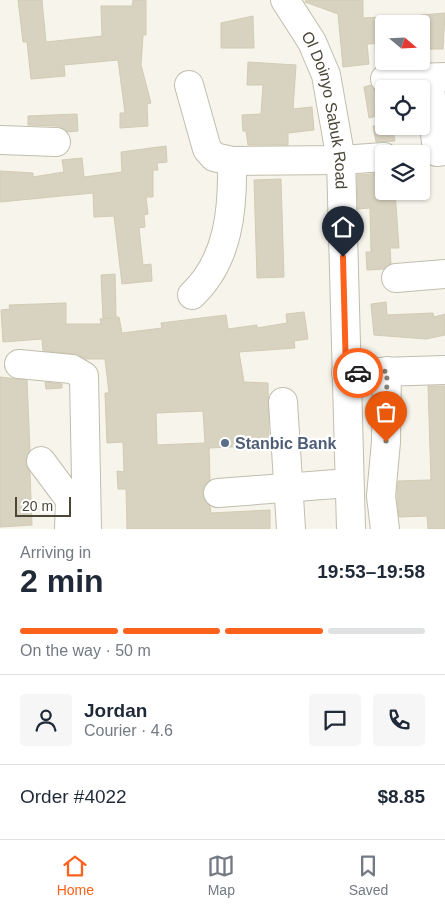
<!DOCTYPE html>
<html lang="en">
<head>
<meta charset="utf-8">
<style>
  body { margin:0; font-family:Helvetica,sans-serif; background:#f6f6f7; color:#1f2937; height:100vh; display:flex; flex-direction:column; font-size:19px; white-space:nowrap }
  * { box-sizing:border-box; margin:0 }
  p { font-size:16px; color:#747a83 }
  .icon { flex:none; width:28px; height:28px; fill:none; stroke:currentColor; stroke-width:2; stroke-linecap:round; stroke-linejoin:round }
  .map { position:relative; height:529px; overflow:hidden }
  .drawer { display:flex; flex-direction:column; background:#fff; flex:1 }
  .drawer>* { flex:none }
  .needle { width:32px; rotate:109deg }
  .buttons { position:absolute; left:375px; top:15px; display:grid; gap:10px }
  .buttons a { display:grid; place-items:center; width:55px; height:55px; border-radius:5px; background:#fff; box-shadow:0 1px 4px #0004; font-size:25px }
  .scale { position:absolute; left:15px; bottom:12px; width:56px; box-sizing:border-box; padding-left:5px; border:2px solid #4a4638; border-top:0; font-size:14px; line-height:18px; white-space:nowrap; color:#4a4638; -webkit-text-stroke:4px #fff; paint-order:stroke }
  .pin { position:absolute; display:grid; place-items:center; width:42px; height:42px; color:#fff; margin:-51px -21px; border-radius:50% 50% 50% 0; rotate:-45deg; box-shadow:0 0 5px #0007 }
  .pin .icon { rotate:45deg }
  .courier { position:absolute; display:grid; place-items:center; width:50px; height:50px; margin:-25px; border:4px solid #fc621c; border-radius:50%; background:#fff; color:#222; box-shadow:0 1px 6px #0007 }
  .summary em { font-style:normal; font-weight:700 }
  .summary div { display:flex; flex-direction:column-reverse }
  .summary { display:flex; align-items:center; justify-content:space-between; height:85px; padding:0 20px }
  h1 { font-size:32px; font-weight:700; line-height:38px }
  .bar { display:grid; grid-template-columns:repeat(4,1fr); gap:8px 5px; align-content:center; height:60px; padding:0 20px }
  .bar i { height:6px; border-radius:4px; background:#e0e1e3 }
  .bar .active { background:#fc621c }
  .bar p { grid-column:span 4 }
  .line { display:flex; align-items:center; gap:12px; padding:0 20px; border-top:1px solid #e0e1e3 }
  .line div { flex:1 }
  .round { display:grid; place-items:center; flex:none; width:52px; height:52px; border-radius:5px; background:#f6f6f7 }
  .tab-bar { display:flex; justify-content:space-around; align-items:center; height:70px; border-top:1px solid #e0e1e3; background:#fff; font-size:14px; color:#747a83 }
  .tab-bar a { display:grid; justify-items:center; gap:2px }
  .tab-bar .active { color:#fc621c }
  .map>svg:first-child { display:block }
</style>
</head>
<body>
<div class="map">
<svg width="445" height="529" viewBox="0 0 445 529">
  <rect width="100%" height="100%" fill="#f6f4eb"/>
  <!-- building -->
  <g fill="#d8d2c0" stroke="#d2cbb3" fill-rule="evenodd">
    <path d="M18,0H42L46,42L102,36L101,6H132L133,0H146V35H143L141,65L151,103L147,104L148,126L120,128V113H125L118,60L64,65L65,76L31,79L27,42H23Z"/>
    <path d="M306,0H363V18L384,17V43L367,44L369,64L343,67L338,14L305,2Z"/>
    <path d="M445,13L443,49H421V15Z"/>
    <path d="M253,16L254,48H221V23Z"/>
    <path d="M248,62L296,65L293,109L312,107L314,130L288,133V145H248L246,131H243L242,115L261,114L263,85H247Z"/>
    <path d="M371,85L377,92L384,94V114L369,118L364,87Z"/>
    <path d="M77,114L78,131L67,132L57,126L28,125V116Z"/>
    <path d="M373,126H392L395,141L376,142Z"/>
    <path d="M166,146L167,162L157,163L158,170H153V197H146L148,214L144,215L145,227L139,228L143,265L151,264L152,281L122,284L114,216L94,217L93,193L0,202V171L33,173V177L64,172L62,160L82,158L84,177L122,172L121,152Z"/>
    <path d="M384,173V191H395L399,248H390L391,264L384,269L367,270L366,252H371L370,208L358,209L357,175Z"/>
    <path d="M281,179L284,277L257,278L254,180Z"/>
    <path d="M115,274L116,317H119L122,333L162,328L161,323L226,315L228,329L257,325V328L287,323L286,314L304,312L308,339L294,341L295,348L239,352L244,382L268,383L269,439L251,440L252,446L209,448L210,480L204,486L202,494L205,501L210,506L211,513L270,510V529H127L126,489H118L117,471L124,472L123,442L107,443L105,393H109L105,359H86L74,354L43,351L42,339L3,342L1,310L10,309L9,305L66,303V324H101L100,319L113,318H103L101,275ZM203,411L205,443L157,445L156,413Z"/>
    <path d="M386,302L387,315L433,313L434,317L445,314V335L426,339L374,335L371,304Z"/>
    <path d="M0,377L27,380L30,451L25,462L30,473L32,525L0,527Z"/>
    <path d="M45,382L62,384V388L46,389Z"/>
    <path d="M428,386H445V529H428L427,516L399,517L397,496L398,481L431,480Z"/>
  </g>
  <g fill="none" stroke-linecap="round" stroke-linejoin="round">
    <defs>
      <g id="minor">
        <path id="s1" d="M285,0L312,42L326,75L341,160L351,529"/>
        <path d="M429,78L437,152L445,151"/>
        <path d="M385,79L445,77"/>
        <path d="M189,85L207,149L214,157L232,161L341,160L384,157"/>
        <path d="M0,140L56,142"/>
        <path d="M396,278L445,274"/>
        <path d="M192,295C229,260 233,209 232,161"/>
        <path d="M19,364L72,369L84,376L87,529"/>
        <path d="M346,373L445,370"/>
        <path d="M283,402L291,529"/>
        <path d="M41,461L70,500L69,529"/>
        <path d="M218,493L349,483"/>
        <path d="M385,529L381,496L386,442L387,371"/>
      </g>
    </defs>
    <!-- minor casing -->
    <use href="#minor" stroke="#c1bead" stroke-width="30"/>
    <!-- minor -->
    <use href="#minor" stroke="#fff" stroke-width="28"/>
  </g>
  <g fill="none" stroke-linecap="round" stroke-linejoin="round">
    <!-- done -->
    <path stroke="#868377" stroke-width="5" stroke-dasharray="0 9" d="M358,373L387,371L386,442"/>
    <!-- route -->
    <path stroke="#fc621c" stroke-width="6" d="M343,257L346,373H358"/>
  </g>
  <!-- markers -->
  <circle fill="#5c6f8a" stroke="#fff" stroke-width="2" cx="225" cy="443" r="5"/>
  <g text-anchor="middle" stroke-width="4.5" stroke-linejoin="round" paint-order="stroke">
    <!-- street labels -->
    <g font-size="16" fill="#4a4638" stroke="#fff">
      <text dy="6" stroke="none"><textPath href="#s1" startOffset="120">Ol Doinyo Sabuk Road</textPath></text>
    </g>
    <!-- service labels -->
    <g font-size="16" font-weight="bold" fill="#4e5e75" stroke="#fff" text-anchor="start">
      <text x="235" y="449">Stanbic Bank</text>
    </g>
  </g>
</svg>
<div class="buttons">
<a><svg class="needle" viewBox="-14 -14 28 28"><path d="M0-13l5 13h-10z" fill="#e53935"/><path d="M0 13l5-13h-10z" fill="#747a83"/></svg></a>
<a><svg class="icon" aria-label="locate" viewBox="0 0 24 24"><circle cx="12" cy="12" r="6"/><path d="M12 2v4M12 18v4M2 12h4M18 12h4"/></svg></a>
<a><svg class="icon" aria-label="layers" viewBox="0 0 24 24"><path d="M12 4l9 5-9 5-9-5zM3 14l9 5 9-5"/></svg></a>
</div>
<div class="scale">20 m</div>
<div class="pin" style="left:386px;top:442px;background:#ea580c"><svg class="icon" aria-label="bag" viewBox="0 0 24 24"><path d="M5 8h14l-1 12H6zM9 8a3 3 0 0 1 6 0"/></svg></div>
<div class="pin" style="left:343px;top:257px;background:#1f2937"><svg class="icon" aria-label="home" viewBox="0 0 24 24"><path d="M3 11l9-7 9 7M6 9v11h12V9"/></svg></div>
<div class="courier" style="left:358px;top:373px"><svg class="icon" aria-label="car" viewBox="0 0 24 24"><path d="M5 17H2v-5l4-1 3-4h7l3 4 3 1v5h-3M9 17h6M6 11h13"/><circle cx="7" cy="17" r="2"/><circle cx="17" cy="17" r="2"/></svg></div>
</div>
<section class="drawer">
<div class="summary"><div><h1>2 min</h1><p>Arriving in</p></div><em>19:53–19:58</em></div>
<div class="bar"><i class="active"></i><i class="active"></i><i class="active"></i><i></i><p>On the way · 50 m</p></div>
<div class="line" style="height:90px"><a class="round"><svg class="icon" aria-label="person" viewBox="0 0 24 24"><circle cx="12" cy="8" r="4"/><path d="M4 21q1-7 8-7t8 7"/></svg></a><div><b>Jordan</b><p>Courier · 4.6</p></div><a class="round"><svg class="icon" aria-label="chat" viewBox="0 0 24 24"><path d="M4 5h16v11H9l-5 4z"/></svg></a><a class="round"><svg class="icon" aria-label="phone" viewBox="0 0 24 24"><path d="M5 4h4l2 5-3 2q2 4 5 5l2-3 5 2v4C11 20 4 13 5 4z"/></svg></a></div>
<div class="line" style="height:65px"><div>Order #4022</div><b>$8.85</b></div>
</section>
<nav class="tab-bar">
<a class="active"><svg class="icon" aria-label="home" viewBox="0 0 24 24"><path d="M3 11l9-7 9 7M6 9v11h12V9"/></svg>Home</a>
<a><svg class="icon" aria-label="map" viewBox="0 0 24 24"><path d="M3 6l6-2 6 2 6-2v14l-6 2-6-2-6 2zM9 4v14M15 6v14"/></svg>Map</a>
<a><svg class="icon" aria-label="saved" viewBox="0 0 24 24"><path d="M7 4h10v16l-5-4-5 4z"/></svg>Saved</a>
</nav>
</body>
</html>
